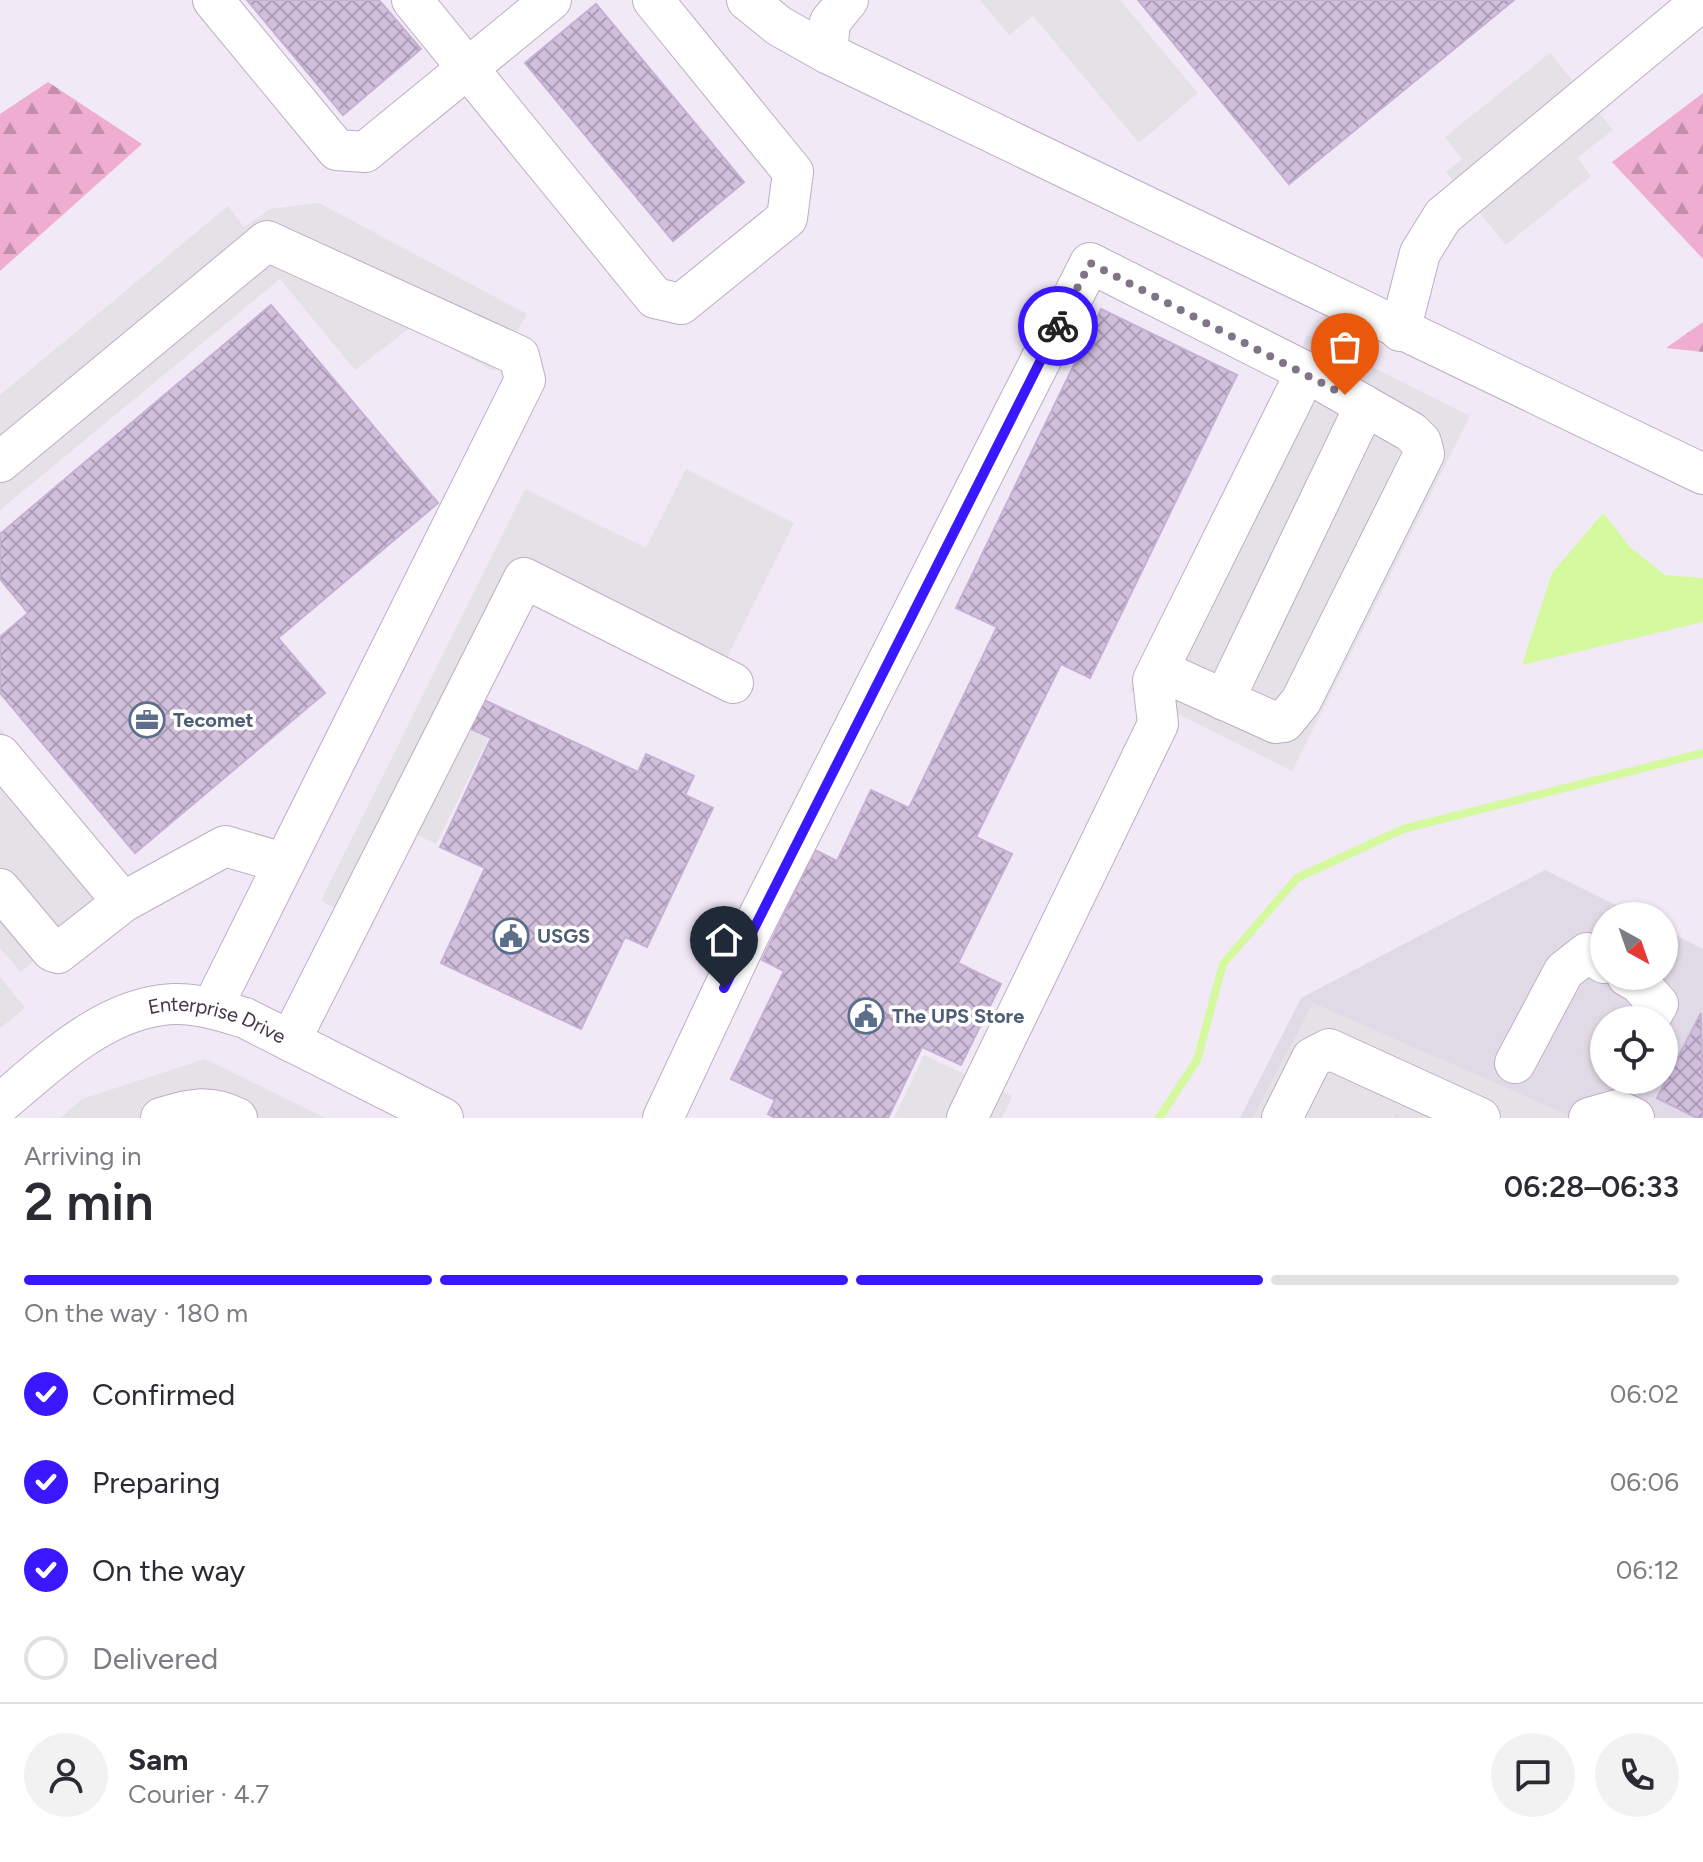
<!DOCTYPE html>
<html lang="en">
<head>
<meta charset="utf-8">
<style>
  body { margin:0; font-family:Figtree,sans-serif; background:#f2f2f3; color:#2b2b33; height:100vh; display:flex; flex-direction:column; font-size:30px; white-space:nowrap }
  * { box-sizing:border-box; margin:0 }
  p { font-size:26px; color:#7c7c81 }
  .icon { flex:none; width:44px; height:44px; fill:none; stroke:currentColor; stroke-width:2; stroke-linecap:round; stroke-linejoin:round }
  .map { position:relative; height:1118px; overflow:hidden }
  .drawer { display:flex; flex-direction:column; background:#fff; flex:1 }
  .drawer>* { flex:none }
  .needle { width:52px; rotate:140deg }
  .tools { position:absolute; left:1590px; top:902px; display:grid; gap:16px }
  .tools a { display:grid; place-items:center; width:88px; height:88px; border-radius:50%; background:#fff; box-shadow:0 2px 6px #0004; font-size:40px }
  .pin { position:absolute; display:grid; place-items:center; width:68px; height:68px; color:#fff; margin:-82px -34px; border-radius:50% 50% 50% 0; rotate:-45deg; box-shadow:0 0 8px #0007 }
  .pin .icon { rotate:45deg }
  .courier { position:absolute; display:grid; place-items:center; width:80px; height:80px; margin:-40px; border:6px solid #3917ff; border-radius:50%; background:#fff; color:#222; box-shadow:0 2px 10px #0007 }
  .overview em { font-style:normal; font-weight:600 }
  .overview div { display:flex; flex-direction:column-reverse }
  .overview { display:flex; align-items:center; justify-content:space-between; height:136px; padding:0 24px }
  h1 { font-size:52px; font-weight:600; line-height:60px }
  .bar { display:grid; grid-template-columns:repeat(4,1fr); gap:12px 8px; align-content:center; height:96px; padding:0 24px }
  .bar i { height:10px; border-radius:6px; background:#e1e1e2 }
  .bar .current { background:#3917ff }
  .bar p { grid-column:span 4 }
  .line { display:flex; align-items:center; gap:20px; padding:0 24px; border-top:2px solid #e1e1e2 }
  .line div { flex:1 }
  .round { display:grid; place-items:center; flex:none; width:84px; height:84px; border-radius:42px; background:#f2f2f3 }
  ol { padding:0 24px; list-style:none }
  li { display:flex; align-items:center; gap:24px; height:88px }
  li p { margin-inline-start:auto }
  li .icon { padding:8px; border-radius:50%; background:#3917ff; color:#fff; stroke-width:4 }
  li:last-child { color:#7c7c81 }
  li i { width:44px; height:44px; border:4px solid #e1e1e2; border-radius:50% }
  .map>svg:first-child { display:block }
</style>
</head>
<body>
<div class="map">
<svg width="1703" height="1118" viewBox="0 0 1703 1118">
  <defs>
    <pattern id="forest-firs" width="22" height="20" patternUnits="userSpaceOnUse" patternTransform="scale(2)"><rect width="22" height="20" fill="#efadd1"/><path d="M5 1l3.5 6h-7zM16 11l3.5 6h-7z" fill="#c38eac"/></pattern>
    <pattern id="building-cross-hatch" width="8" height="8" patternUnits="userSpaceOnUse" patternTransform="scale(2)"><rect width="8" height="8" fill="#d1bfdc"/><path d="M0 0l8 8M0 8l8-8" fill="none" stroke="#ab9cb4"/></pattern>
  </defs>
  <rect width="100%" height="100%" fill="#f2e9f6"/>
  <!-- industrial -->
  <path fill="#e0dae6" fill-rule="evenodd" d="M1545,870L1638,916H1604V976H1664V929L1703,949V1118H1240L1301,998ZM1604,1020H1664V1080H1604Z"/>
  <!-- forest -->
  <g fill="url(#forest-firs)">
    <path d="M48,82L142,144L0,271V114Z"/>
    <path d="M1703,93V259L1612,162Z"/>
    <path d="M1703,322V352L1666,348Z"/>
  </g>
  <!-- parking -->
  <g fill="#e4e1e7">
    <path d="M980,0H1120L1198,93L1139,143L1033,16L1009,35Z"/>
    <path d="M1550,53L1613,130L1577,158L1591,176L1506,245L1446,172L1462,159L1445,137Z"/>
    <path d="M319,203L527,314L494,371L411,327L355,370L280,279L0,510V395L228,206L244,227L270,209Z"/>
    <path d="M1308,335L1470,416L1292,771L1130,690Z"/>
    <path d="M686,469L794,523L712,688L529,598L465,728L488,739L436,844L415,834L370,925L321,901L525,489L646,548Z"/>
    <path d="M0,728L127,880L21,972L0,948Z"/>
    <path d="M0,977L25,1008L0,1028Z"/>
    <path d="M1313,1003L1564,1113L1575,1118H1446L1433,1112L1429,1118H1402L1396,1114L1394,1118H1252Z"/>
    <path d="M924,1055L1012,1096L1002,1118H894Z"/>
    <path d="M205,1059L325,1118H60L82,1099Z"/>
  </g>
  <!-- water -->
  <path fill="#d4f99f" d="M1603,513L1630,547L1665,575L1703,578V622L1522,665L1552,573Z"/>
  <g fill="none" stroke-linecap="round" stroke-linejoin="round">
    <!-- stream -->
    <path stroke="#d4f99f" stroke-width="8" d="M1159,1118L1197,1060L1223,964L1297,878L1403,829L1703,753"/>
  </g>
  <!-- building -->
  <g fill="url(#building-cross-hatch)" stroke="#c6afd5" stroke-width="2">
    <path d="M247,0H379L421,49L343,115Z"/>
    <path d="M1138,0H1514L1289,184Z"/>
    <path d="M596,4L744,182L673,241L525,63Z"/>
    <path d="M271,305L438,503L278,638L325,693L135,853L0,693V637L28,613L0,579V534Z"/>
    <path d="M1101,309L1237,375L1090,678L1061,664L976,837L1012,854L958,963L1001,984L961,1065L922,1047L888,1118H775L768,1114L775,1100L731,1079L784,971L762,960L815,850L837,861L871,790L909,808L997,627L956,608Z"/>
    <path d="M480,698L638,772L646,754L694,776L685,795L713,808L647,947L625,937L581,1029L441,963L485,868L440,847L491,738L466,727Z"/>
    <path d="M1701,1013L1703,1118H1697L1657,1098Z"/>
  </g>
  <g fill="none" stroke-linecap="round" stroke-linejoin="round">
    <defs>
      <g id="minor">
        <path d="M213,0L337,150L365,152L551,0"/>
        <path d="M412,0L655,298L681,304L787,218L793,172L653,0"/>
        <path d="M747,0L779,26L827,53L1703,474"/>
        <path d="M827,53L830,22L848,0"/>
        <path d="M1400,331L1420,253L1443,216L1703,0"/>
        <path d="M0,462L267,241L519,356L525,380L212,1008"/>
        <path d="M1159,670L1276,723L1284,722L1301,701L1424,454L1421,442L1411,432L1306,372"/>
        <path d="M1224,700L1365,406"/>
        <path d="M0,755L123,902"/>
        <path d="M0,889L52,951L58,953L123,902L225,846L283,863"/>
        <path d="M1627,976L1639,983L1658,1004L1649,1020"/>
        <path d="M290,1041L524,578L733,683"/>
        <path d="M1515,1063L1564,971L1587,953L1604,963"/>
        <path id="s1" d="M0,1104C49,1063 105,1007 173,1004C198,1003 222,1011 245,1018L443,1118"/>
        <path d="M161,1118C189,1109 209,1104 237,1118"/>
        <path d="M663,1118L748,937L1090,263L1306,372L1153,680L1158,724L967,1118"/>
        <path d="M1282,1118L1312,1058L1329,1049L1480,1118"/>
        <path d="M1589,1118L1617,1110L1634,1118"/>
      </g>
    </defs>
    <!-- minor casing -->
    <use href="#minor" stroke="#bdadc6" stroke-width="42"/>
    <!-- minor -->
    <use href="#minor" stroke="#fff" stroke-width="40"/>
  </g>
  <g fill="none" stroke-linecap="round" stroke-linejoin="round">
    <!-- done -->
    <path stroke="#807587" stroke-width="8" stroke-dasharray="0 14.4" d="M1058,326L1090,263L1345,395"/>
    <!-- route -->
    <path stroke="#3917ff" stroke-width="10" d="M724,988L1058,326"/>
  </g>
  <!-- icons -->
  <defs>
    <symbol id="office-ring" viewBox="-11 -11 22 22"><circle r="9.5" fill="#fff" stroke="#5c6f8a" stroke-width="1.5"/><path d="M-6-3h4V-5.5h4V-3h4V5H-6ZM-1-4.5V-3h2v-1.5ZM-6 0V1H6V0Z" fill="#5c6f8a"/></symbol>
    <symbol id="civic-ring" viewBox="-11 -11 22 22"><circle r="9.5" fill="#fff" stroke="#5c6f8a" stroke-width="1.5"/><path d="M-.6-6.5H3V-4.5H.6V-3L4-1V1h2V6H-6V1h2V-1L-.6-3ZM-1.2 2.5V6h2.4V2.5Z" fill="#5c6f8a"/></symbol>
  </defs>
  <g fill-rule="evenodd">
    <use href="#office-ring" x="127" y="700" width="40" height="40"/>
    <use href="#civic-ring" x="491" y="916" width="40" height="40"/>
    <use href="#civic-ring" x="846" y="996" width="40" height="40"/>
  </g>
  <g text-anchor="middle" stroke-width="7" stroke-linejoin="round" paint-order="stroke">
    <!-- service labels -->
    <g font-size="20" font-weight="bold" fill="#4e5e75" stroke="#fff" text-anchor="start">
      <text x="173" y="727">Tecomet</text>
      <text x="537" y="943">USGS</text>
      <text x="892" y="1023">The UPS Store</text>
    </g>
    <!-- street labels -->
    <g font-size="20" fill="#43364b" stroke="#fff">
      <text dy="7" stroke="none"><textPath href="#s1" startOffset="250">Enterprise Drive</textPath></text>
    </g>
  </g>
</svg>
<div class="tools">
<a><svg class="needle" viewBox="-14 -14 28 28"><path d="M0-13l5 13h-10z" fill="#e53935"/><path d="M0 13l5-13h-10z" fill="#7c7c81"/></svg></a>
<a><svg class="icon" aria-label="locate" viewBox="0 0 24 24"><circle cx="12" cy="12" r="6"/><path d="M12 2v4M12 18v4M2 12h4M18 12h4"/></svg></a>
</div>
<div class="pin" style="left:1345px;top:395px;background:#ea580c"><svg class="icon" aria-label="bag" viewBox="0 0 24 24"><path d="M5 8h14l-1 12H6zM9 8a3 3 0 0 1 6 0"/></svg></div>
<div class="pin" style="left:724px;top:988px;background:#1f2937"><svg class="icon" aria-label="home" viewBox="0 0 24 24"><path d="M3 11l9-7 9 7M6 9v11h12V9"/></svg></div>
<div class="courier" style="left:1058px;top:326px"><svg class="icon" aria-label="bike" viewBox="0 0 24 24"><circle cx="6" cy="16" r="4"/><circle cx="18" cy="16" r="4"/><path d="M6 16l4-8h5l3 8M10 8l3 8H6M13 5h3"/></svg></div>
</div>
<section class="drawer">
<div class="overview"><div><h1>2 min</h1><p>Arriving in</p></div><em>06:28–06:33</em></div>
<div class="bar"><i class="current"></i><i class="current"></i><i class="current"></i><i></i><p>On the way · 180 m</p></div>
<ol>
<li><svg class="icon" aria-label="check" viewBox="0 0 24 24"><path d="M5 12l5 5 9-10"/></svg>Confirmed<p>06:02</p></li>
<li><svg class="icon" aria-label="check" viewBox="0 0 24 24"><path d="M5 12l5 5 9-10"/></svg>Preparing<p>06:06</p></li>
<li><svg class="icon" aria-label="check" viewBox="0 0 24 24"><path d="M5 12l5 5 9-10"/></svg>On the way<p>06:12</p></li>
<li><i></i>Delivered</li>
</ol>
<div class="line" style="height:144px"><a class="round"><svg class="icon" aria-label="person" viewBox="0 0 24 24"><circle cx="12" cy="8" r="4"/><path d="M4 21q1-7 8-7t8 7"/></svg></a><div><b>Sam</b><p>Courier · 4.7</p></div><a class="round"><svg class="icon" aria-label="chat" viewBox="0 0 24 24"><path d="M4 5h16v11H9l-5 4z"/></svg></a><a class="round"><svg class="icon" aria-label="phone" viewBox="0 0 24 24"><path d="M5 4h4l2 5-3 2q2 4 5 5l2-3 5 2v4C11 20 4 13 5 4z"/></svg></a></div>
</section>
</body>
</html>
